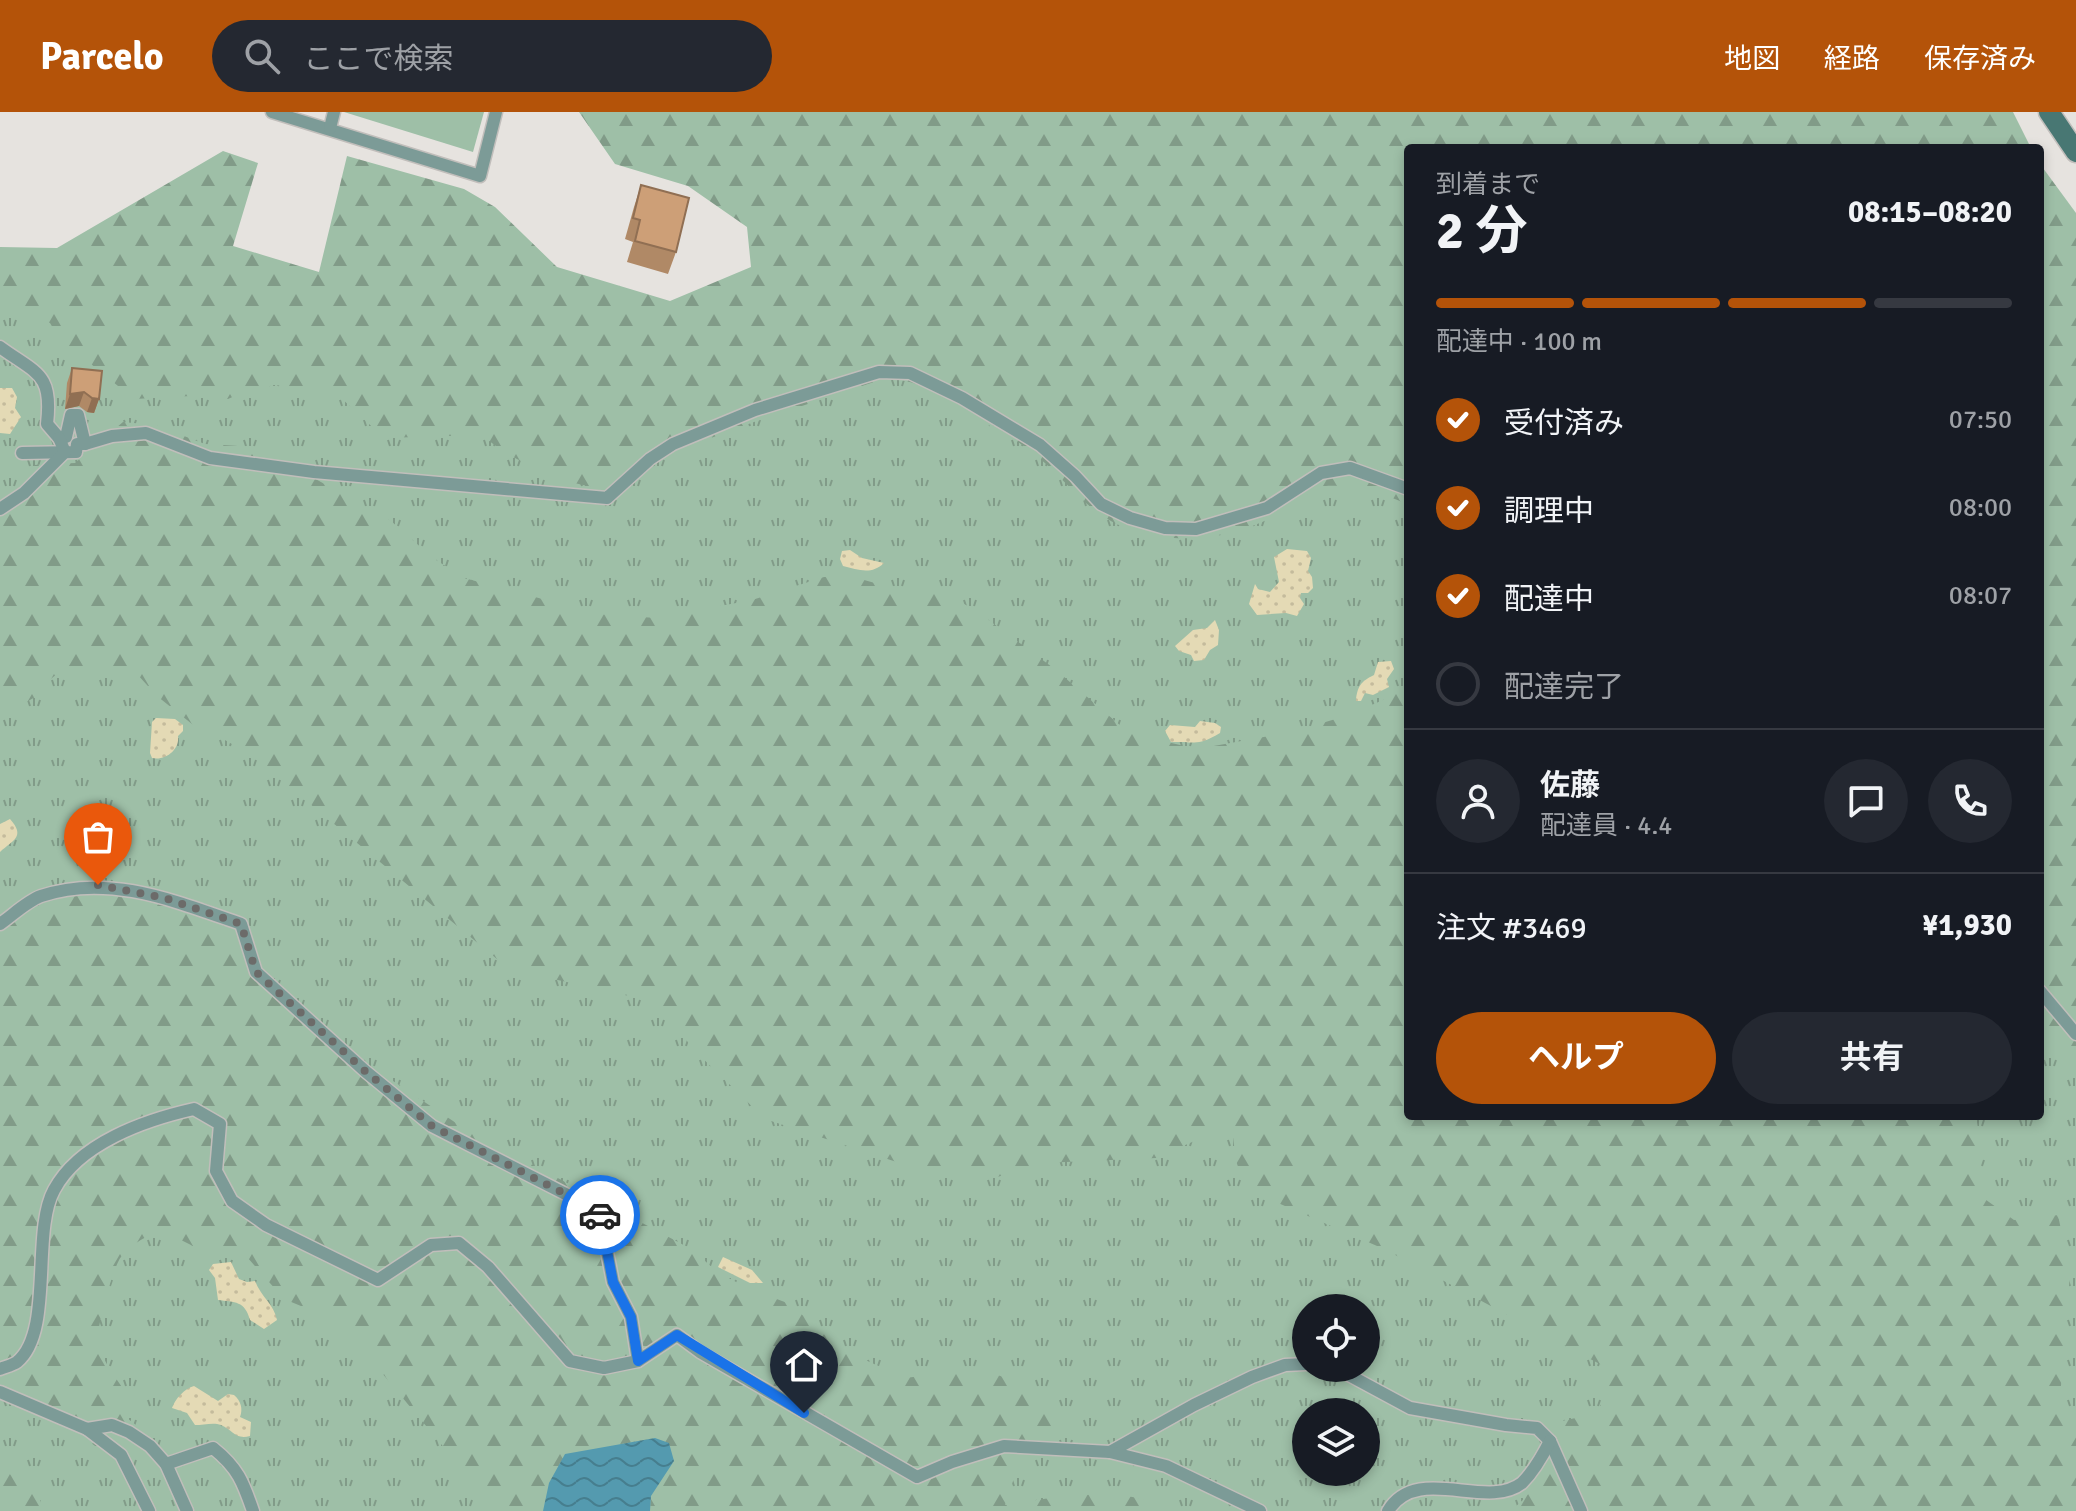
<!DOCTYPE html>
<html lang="ja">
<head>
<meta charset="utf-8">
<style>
  body { margin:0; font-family:Signika,"Noto Sans JP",sans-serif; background:#242831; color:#f1f3f6; height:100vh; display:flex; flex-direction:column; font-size:30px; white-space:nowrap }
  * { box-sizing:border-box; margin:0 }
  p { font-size:26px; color:#9ea1a6 }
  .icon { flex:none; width:44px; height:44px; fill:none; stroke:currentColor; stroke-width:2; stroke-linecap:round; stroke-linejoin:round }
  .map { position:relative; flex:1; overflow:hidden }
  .panel { position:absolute; left:1404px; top:32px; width:640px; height:976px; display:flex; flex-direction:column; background:#171b24; border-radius:8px; box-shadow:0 4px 12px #0003 }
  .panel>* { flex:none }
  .buttons { position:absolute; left:1292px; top:1182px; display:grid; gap:16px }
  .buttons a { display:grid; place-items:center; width:88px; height:88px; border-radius:50%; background:#171b24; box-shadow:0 4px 12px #0003; font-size:40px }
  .pin { position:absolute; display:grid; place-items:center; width:68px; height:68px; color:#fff; margin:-82px -34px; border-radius:50% 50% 50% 0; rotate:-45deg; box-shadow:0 0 8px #0007 }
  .pin .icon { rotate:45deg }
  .courier { position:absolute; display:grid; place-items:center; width:80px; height:80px; margin:-40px; border:6px solid #1a73e8; border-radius:50%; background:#fff; color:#222; box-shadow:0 2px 10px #0007 }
  .summary em { font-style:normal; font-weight:700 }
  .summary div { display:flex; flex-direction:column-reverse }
  .summary { display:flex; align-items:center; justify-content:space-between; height:136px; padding:0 32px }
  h1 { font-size:52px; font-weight:700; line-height:60px }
  .bar { display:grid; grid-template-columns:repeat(4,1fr); gap:12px 8px; align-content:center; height:96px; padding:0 32px }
  .bar i { height:10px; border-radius:6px; background:#363941 }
  .bar .active { background:#b45309 }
  .bar p { grid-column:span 4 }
  .line { display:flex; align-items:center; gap:20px; padding:0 32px; border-top:2px solid #363941 }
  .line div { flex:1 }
  .round { display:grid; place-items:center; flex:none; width:84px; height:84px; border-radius:42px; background:#242831 }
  ol { padding:0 32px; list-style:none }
  li { display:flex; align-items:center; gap:24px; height:88px }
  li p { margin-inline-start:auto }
  li .icon { padding:8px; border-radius:50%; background:#b45309; color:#fff; stroke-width:4 }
  li:last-child { color:#9ea1a6 }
  li i { width:44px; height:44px; border:4px solid #363941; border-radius:50% }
  .primary-button { display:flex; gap:16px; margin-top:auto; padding:16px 32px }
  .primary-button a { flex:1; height:92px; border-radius:48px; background:#b45309; color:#fff; font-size:32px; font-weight:700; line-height:92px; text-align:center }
  .primary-button a+a { background:#242831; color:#f1f3f6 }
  header { display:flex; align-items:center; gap:48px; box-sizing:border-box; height:112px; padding:0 40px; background:#b45309; color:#fff }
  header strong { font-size:38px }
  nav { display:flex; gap:44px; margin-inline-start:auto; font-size:28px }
  .search { width:560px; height:72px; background:#242831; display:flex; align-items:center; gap:20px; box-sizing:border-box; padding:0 28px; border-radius:44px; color:#9ea1a6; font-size:30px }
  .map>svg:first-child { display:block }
</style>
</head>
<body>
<header>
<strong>Parcelo</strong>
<div class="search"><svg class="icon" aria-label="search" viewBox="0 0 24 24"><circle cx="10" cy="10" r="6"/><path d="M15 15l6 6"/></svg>ここで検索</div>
<nav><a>地図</a><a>経路</a><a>保存済み</a></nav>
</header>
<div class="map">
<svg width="2076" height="1399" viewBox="0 0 2076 1399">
  <defs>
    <pattern id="grass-tufts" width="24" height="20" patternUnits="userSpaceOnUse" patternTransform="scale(2)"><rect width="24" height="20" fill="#9ebfa7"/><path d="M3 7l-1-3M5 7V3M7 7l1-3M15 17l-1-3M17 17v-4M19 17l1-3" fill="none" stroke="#819b88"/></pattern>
    <pattern id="forest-firs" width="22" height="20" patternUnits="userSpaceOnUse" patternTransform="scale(2)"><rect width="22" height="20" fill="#9ebfa7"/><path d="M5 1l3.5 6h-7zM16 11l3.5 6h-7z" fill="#819b88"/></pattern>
    <pattern id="sand-dots" width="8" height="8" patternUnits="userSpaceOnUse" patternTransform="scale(2)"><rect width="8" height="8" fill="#e4dab5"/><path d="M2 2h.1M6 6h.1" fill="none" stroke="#c4bb9c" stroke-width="1.8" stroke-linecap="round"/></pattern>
    <pattern id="water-waves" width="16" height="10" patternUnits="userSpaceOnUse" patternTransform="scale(2)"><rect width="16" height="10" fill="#549aaf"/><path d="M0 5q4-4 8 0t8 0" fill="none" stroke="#467e8e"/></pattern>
  </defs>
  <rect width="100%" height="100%" fill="#e6e3df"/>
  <!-- grass -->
  <path fill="url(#grass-tufts)" fill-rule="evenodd" d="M0,172L286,223L1408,301V1004H2040V756L2076,793V1399H0ZM1306,1196H1366V1256H1306ZM1306,1300H1366V1360H1306Z"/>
  <!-- forest -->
  <g fill="url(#forest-firs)">
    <path d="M579,0H2013L2031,36H1408V393C1391,383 1345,372 1326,374C1310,377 1296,391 1284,399C1244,422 1201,431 1156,424C1090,414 1075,372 1028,337C1007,321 982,311 960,297C933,279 918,267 883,267L754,310L676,339L655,352L622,382L557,367L507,342L481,323L384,326L339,284L308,276L274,273L239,282L228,287L191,284L134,287L59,226L50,211L0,185V135L57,136L223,39L258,51L233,134L319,160L347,44L464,77L495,95L557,155L670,189L751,155L747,115L688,74L615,52Z"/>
    <path d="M2040,52L2076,101V954L2040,915Z"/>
    <path d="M123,310L155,313L205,332L258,335L391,409L433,446L464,466L598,502L656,506L752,488L824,465L857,466L882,473L946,482L975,498L1056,558L1129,621L1197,637L1292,620L1349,603L1392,584L1408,572V1004H1976L1980,1029L1982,1085L2014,1108L2058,1103L2070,1162L2060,1286L2076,1323V1399H1510C1543,1374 1545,1350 1553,1311L1598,1301L1611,1258L1384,1137L1246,1077L1236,1049L1233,1025L1226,1015L1156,1046L1043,1051L994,1066L959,1056H915L765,1007L693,937L661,894L638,886L509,857L251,643L211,620L197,616L157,584L137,562L115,557L57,562L43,573L37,584L19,594L0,599V389L22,371L34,353L75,351Z"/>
    <path d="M81,767C137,769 194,784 244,808L263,857L288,883L369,953L462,1015L693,1138L716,1159L747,1176L790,1192L841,1237L905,1266L978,1257L1023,1271L1049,1293L1079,1299L1015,1363L1005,1393C1064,1383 1124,1373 1180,1399H650L651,1384L674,1349L655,1326L565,1342L549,1371L543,1399H489L461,1356L352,1225L330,1206L284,1187L247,1145L201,1141L191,1133L169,1122L155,1120C143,1127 129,1133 121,1145C113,1155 96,1217 98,1229C100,1248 124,1277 135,1293L127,1306L141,1317L110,1345L21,1279L0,1270V799L42,777Z"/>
    <path d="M0,1357L37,1376L43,1399H0Z"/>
  </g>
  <!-- sand -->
  <g fill="url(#sand-dots)">
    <path d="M0,276H12L17,285L15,296L21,305L10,322L0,321Z"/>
    <path d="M1287,437L1307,439L1311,446L1308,459L1312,465L1313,476L1308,481H1301L1300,486L1304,492L1297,504L1286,501L1257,503L1249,492L1255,472L1258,477L1270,480L1279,470L1274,445Z"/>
    <path d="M850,438L862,446L884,451C872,463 858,458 843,454L840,447L842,439Z"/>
    <path d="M1215,508L1219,518L1218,533L1210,538L1204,548L1194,549L1191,543L1179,539L1175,534L1193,518L1207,516Z"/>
    <path d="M1391,549L1394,557L1387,567L1389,575L1373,583L1365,581L1361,589H1356C1357,575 1361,569 1374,563L1378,550Z"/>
    <path d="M156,606L175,607L183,613V619L178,624C180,638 165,649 152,646L150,641L152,610Z"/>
    <path d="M1200,609L1215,611L1221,615L1220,621C1196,635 1198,629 1171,630L1165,619L1170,613L1195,615Z"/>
    <path d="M10,707C26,725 13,728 0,740V712Z"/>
    <path d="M723,1145L752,1158L763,1171H750L718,1155Z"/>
    <path d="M231,1150L239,1167L247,1170L255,1169C261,1185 274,1192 277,1208L264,1217L250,1208C245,1189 235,1190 218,1188L215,1166L209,1158L213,1152Z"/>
    <path d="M194,1274L218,1289L228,1282L234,1283C241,1289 243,1297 240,1305L251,1310L250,1324C235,1328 233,1318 221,1313C214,1310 203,1313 195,1313L187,1301L172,1296C175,1287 185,1276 194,1274Z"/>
  </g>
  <!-- garden -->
  <path fill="#9ebfa7" d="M344,0H484L473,40Z"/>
  <!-- water -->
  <path fill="url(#water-waves)" d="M655,1326L669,1331L674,1349L651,1384L650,1399H543L549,1371L565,1342Z"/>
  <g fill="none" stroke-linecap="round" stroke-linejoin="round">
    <defs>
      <g id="lane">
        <path d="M272,0L480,64L496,0"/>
        <path d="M330,16L334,0"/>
        <path d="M0,235C37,262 53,261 47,312L59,326L66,325L71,303H78L85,332L112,324L146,321L210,346L314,360L607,386L650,347L673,332L755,298L879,260L910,261L962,286L1040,333L1075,364L1101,392L1130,406L1165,416L1196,417L1267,396L1321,361L1350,356L1408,377"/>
        <path d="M22,341L76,340L77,332H85"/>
        <path d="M0,397L24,381L65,340L59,326"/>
        <path d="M0,812C13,803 27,789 41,784C109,761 177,790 241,812L256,860L365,959L432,1014L599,1099L613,1170L631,1205L638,1249"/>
        <path d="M2040,879L2076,922"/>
        <path d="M1325,1256L1347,1262L1410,1296L1506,1313L1537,1316L1550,1329L1581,1399"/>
        <path d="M0,1257C5,1255 13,1253 17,1250C54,1220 31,1120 54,1078C79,1031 145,1008 194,997L220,1012L216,1059L232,1089L266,1113L378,1168L431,1133L459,1131L488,1155L570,1249L604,1256L638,1249L677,1223L700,1240L917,1365L952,1350L1004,1334L1110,1340L1194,1293L1252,1265L1285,1253L1306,1252"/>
        <path d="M0,1280L87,1317L112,1313L129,1320L150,1334L166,1352L213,1336C238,1356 243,1370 253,1399"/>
        <path d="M87,1317L121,1343L149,1399"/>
        <path d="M1110,1340L1166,1354L1260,1399"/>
        <path d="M166,1352L187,1399"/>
        <path d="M1388,1399C1417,1351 1486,1399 1522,1371C1533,1360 1543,1343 1550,1329"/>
      </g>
      <path id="secondary" d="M2049,0L2076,40"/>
    </defs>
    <!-- lane casing -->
    <use href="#lane" stroke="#c1bebb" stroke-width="15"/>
    <!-- secondary casing -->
    <use href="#secondary" stroke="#c1bebb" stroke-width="23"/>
    <!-- lane -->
    <use href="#lane" stroke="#7c9b97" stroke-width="12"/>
    <!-- secondary -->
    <use href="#secondary" stroke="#487773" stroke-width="20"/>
  </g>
  <!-- wall -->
  <g fill="#b08966">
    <path d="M641,73L676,140L668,162L627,150L633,130L625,127L634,95Z"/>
    <path d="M72,256L99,287L94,301L87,300L79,294L65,297L67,271Z"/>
  </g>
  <!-- shaded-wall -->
  <g fill="#906f53">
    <path d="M84,280L79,294L65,297L70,282Z"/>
    <path d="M92,286L99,287L94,301L87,300Z"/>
  </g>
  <!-- building -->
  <g fill="#cd9f77" stroke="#906f53" stroke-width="2">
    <path d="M641,73L689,86L676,140L635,129L640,108L633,106Z"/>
    <path d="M72,256L102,259L99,287L92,286L84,280L70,282Z"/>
  </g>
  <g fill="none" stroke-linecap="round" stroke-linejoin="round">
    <!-- done -->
    <path stroke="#6c6b69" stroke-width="8" stroke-dasharray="0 14.4" d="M98,773L165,786L241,812L256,860L365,959L432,1014L599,1099L600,1103"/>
    <!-- route -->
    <path stroke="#1a73e8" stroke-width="10" d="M600,1103L613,1170L631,1205L638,1249L677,1223L804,1301"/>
  </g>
</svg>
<div class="buttons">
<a><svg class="icon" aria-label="locate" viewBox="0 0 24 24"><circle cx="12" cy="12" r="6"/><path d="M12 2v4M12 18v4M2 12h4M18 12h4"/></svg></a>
<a><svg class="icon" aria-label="layers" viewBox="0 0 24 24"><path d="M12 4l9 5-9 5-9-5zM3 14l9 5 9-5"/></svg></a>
</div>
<div class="pin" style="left:98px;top:773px;background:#ea580c"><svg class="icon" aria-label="bag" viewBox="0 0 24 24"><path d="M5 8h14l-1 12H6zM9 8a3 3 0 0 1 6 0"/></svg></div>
<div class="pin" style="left:804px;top:1301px;background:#1f2937"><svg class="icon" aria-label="home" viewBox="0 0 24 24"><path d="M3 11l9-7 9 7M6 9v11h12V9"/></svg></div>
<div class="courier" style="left:600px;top:1103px"><svg class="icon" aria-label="car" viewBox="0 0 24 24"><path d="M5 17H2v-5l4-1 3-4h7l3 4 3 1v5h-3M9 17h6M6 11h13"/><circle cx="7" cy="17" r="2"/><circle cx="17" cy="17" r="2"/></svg></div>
<section class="panel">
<div class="summary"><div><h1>2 分</h1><p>到着まで</p></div><em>08:15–08:20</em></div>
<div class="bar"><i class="active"></i><i class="active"></i><i class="active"></i><i></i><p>配達中 · 100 m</p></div>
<ol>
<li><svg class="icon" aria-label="check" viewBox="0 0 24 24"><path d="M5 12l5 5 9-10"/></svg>受付済み<p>07:50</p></li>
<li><svg class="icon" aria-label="check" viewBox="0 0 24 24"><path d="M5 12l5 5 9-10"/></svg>調理中<p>08:00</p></li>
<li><svg class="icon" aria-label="check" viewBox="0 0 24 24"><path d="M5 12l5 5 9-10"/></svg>配達中<p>08:07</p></li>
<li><i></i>配達完了</li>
</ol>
<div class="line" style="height:144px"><a class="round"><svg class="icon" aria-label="person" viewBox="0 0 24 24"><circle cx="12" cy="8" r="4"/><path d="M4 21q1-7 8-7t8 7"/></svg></a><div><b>佐藤</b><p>配達員 · 4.4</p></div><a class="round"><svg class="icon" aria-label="chat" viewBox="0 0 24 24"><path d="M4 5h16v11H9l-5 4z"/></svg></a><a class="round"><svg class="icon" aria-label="phone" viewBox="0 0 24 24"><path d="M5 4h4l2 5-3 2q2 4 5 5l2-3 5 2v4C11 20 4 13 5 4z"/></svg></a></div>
<div class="line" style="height:104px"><div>注文 #3469</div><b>¥1,930</b></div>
<div class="primary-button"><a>ヘルプ</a><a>共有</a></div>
</section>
</div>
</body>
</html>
